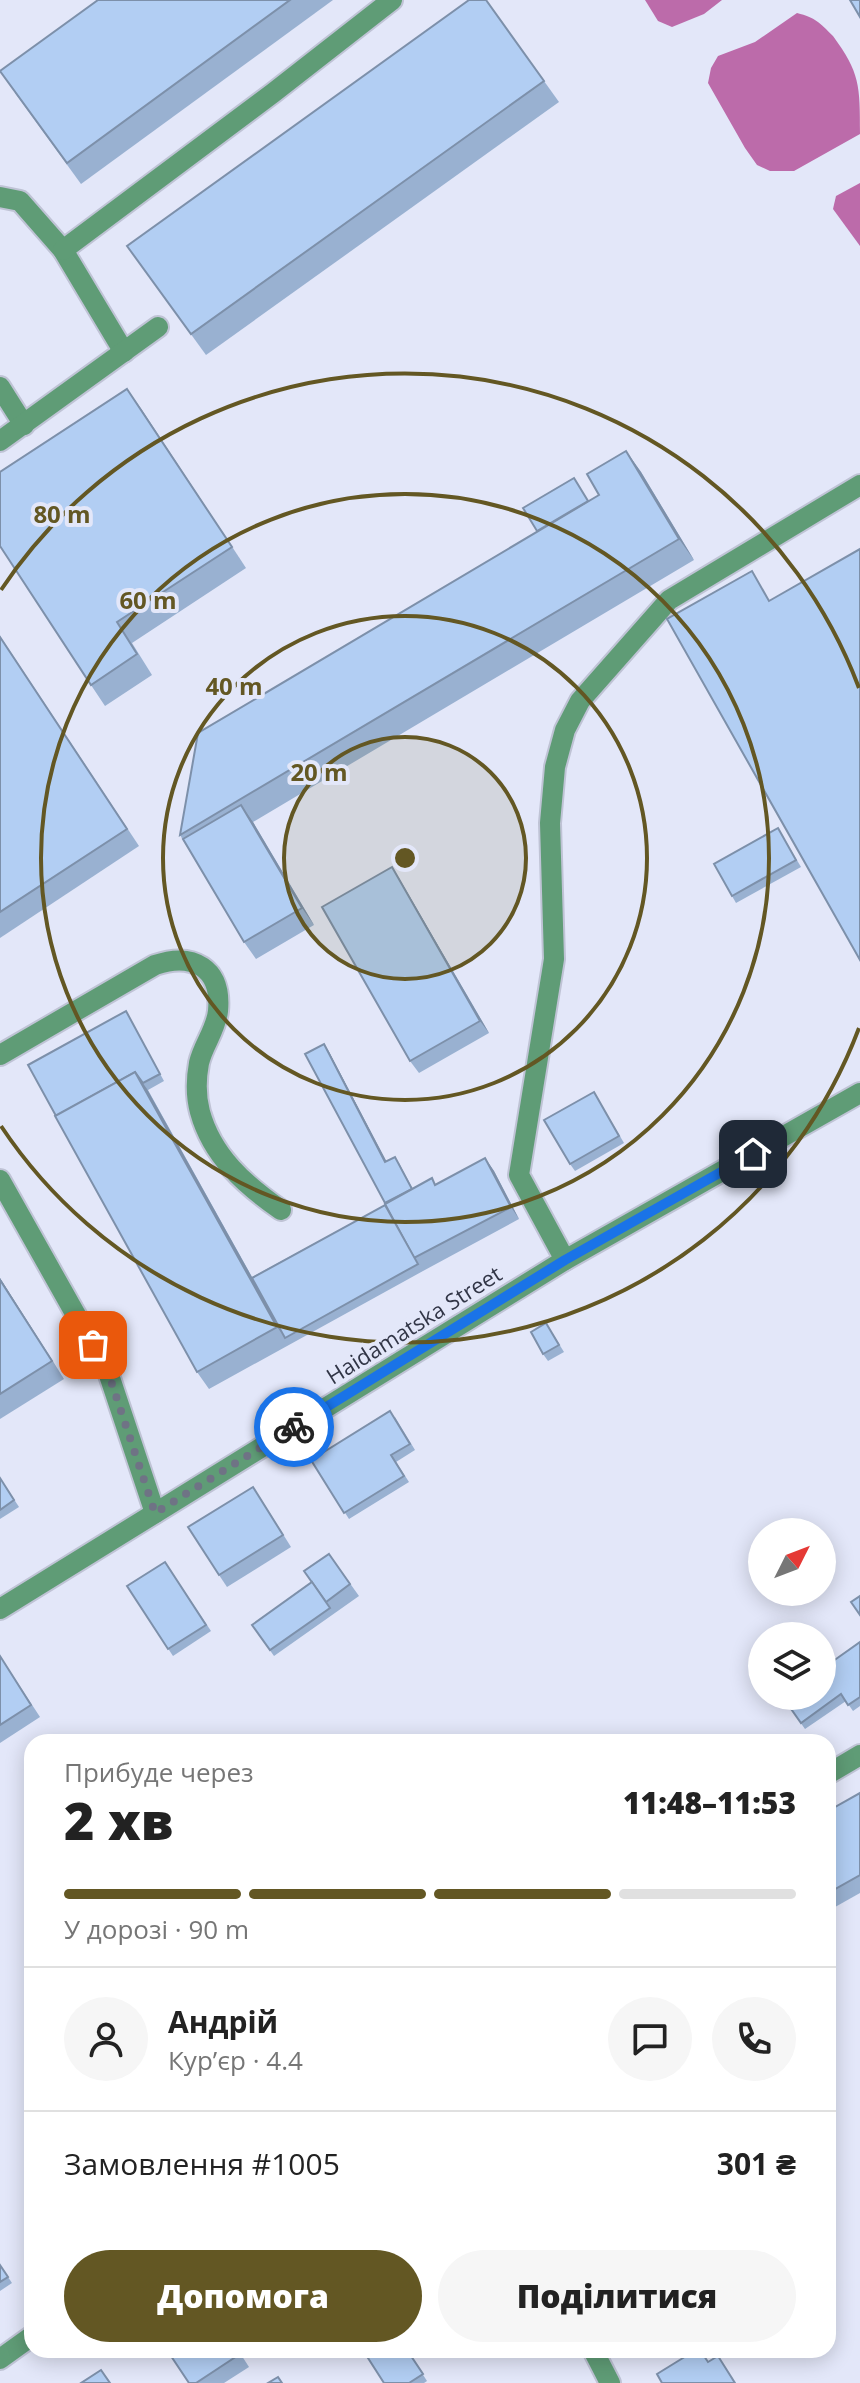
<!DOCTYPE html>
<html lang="uk">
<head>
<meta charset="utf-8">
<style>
  body { margin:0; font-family:"Open Sans",sans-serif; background:#f6f6f6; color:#222; height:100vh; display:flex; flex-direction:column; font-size:30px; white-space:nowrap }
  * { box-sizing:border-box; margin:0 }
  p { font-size:26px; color:#767676 }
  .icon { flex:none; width:44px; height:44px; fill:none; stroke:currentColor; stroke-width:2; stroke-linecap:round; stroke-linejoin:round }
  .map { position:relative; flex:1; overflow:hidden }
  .drawer { position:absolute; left:24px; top:1734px; width:812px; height:624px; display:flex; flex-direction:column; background:#fff; border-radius:24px; box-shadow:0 4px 20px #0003 }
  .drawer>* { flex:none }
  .needle { width:52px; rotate:48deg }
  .controls { position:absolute; left:748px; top:1518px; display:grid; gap:16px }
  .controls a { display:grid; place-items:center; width:88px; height:88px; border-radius:50%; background:#fff; box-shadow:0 4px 20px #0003; font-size:40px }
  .pin { position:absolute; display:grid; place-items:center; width:68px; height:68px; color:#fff; margin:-34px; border-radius:16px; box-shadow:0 4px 12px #0006 }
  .courier { position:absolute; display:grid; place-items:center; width:80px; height:80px; margin:-40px; border:6px solid #1a73e8; border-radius:50%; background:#fff; color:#222; box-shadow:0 2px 10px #0007 }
  .head em { font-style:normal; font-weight:800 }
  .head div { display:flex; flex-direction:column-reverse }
  .head { display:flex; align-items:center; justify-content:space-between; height:136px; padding:0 40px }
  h1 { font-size:52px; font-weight:800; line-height:60px }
  .bar { display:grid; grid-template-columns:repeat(4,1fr); gap:12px 8px; align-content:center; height:96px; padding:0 40px }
  .bar i { height:10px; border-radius:6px; background:#e0e0e0 }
  .bar .active { background:#635723 }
  .bar p { grid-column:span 4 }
  .line { display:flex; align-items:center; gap:20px; padding:0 40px; border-top:2px solid #e0e0e0 }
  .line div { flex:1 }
  .round { display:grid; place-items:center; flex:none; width:84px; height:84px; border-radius:42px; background:#f6f6f6 }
  .action { display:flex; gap:16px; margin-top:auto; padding:16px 40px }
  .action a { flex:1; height:92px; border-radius:48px; background:#635723; color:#fff; font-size:32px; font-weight:800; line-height:92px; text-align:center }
  .action a+a { background:#f6f6f6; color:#222 }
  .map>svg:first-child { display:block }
</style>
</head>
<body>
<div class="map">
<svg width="860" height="2383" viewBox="0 0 860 2383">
  <rect width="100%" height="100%" fill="#e3e7f9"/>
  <!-- water -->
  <g fill="#bc6baa">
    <path d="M645,0H722L704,14L672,27L658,21Z"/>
    <path d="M797,13C816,18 819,22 833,36C860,73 860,85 860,134L794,171H770L757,165L745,148L708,83L711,68L718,56L755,42Z"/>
    <path d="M860,183V246L833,209L836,196Z"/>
  </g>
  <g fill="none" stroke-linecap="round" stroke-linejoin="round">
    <defs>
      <g id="minor">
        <path d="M0,197L20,201L63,250L124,352"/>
        <path d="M63,250L273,93L392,0"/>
        <path d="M0,387L24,425"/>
        <path d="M0,441L158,327"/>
        <path d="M0,1055L155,965C193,952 222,968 218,1011C216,1030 203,1045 199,1063C196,1079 196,1097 200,1112C212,1156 245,1185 281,1210"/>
        <path d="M0,1180L108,1372L155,1513"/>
        <path d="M565,1260L519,1175L554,959L550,823L555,767L565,730L580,701L669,600L860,485"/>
        <path d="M0,1609L565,1260L860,1093"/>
        <path d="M828,1774L860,1755"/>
        <path d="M593,2350L610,2383"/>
        <path d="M0,2359L32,2336"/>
      </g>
    </defs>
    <!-- minor casing -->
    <use href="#minor" stroke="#bfc3d5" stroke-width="24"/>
    <!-- minor -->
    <use href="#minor" stroke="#5f9c76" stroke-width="20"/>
  </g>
  <!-- wall -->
  <g fill="#99b1d1">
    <path d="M98,0H333L81,184L15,93Z"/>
    <path d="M486,0L559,102L206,355L127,246Z"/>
    <path d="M127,389L246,568L132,643L152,675L105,706L91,685Z"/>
    <path d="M626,451L641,472L694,560L253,822L314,925L256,959L244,942L180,835L588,501L599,495Z"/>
    <path d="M0,636L139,846L0,938Z"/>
    <path d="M778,828L801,867L736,903L732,896Z"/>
    <path d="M392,867L400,880L489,1033L419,1073L410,1061Z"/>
    <path d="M126,1011L164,1081L148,1090L252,1277L385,1205L328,1050L386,1161L399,1163L413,1189L436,1185L485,1158L494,1171L519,1219L423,1271L209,1389L197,1372Z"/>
    <path d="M594,1092L624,1143L575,1171L570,1164Z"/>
    <path d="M0,1278L64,1379L0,1419Z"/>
    <path d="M546,1323L564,1352L548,1361L543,1354Z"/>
    <path d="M395,1417L415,1450L396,1462L409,1482L349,1519L311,1460Z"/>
    <path d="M0,1478L19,1507L0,1519Z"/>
    <path d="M261,1499L291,1547L227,1587L219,1575Z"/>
    <path d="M329,1554L359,1596L274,1656L252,1625L330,1608L304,1571Z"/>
    <path d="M165,1562L211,1631L173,1656L127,1586Z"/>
    <path d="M860,1642V1706L853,1711L846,1701L805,1729L782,1696Z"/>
    <path d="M0,1656L40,1717L0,1743Z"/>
    <path d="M860,1793V1893L828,1911V1811Z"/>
    <path d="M0,2265L12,2283L0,2291Z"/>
    <path d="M238,2350L249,2367L224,2383H189Z"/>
    <path d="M407,2350L427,2381L424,2383H384Z"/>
  </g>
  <!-- shaded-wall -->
  <g fill="#7d90aa">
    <path d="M127,389L142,410L246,568L232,547Z"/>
    <path d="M626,451L641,472L694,560L679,539Z"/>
    <path d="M241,805L253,822L314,925L302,908Z"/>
    <path d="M392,867L400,880L489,1033L480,1021Z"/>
    <path d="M324,1044L328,1050L390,1168L385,1162Z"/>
    <path d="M135,1072L147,1089L286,1338L277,1327Z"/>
    <path d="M485,1158L494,1171L519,1219L511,1207Z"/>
    <path d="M0,1278L64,1379L0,1280Z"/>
  </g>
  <!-- building -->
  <g fill="#b2cef3" stroke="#7d90aa" stroke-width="2">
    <path d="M98,0H290L67,163L0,71Z"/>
    <path d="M469,0H486L544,81L191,334L127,246Z"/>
    <path d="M850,0H860V17Z"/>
    <path d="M127,389L232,547L117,622L137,654L91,685L0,546V472Z"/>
    <path d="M626,451L679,539L180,835L198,733L599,495L587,474Z"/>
    <path d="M574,478L588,501L537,531L523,508Z"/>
    <path d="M860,549V960L667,619L752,571L769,601Z"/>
    <path d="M0,637L127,829L0,912Z"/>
    <path d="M241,805L302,908L244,942L183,839Z"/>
    <path d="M778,828L796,860L732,896L714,864Z"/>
    <path d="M392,867L480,1021L410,1061L322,907Z"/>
    <path d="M126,1011L160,1074L143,1083L135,1072L56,1116L28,1065Z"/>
    <path d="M324,1044L385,1162L395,1157L412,1189L385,1203L305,1054Z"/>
    <path d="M135,1072L277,1327L197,1372L55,1116Z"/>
    <path d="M594,1092L619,1136L570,1164L544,1120Z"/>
    <path d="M485,1158L511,1207L414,1258L385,1204L432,1178L435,1185Z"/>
    <path d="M385,1205L418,1264L285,1338L252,1278Z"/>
    <path d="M0,1280L52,1361L0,1394Z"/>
    <path d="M546,1323L559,1345L543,1354L531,1332Z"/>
    <path d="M390,1411L410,1444L391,1455L404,1476L344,1513L311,1460Z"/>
    <path d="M0,1478L14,1500L0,1510Z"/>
    <path d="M253,1487L283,1535L219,1575L188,1527Z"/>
    <path d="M329,1554L350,1584L326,1602L304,1571Z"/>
    <path d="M165,1562L206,1625L168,1649L127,1586Z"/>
    <path d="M312,1582L330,1608L270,1650L252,1625Z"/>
    <path d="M860,1596V1615L851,1602Z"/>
    <path d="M860,1642V1697L848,1705L841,1694L801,1723L782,1696H822V1655L829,1664Z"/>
    <path d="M0,1656L31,1705L0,1725Z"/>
    <path d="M860,1793V1875L828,1893V1811Z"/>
    <path d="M0,2265L8,2277L0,2282Z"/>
    <path d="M167,2350H237L240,2354L196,2383H189Z"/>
    <path d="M380,2350H407L423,2374L409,2383H384L368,2358Z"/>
    <path d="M696,2350H700L708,2362L718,2356L735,2383H662L657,2374Z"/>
    <path d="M101,2370L110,2383H81Z"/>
    <path d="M278,2377L282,2383H268Z"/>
  </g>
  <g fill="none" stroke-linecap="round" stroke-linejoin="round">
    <!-- done -->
    <path stroke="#6f7385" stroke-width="8" stroke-dasharray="0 14.4" d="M93,1345L108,1372L155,1513L294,1427"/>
    <!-- route -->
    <path stroke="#1a73e8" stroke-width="10" d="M294,1427L565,1260L753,1154"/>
  </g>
  <!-- distance rings -->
  <circle cx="405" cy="858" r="121" fill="#635723" fill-opacity=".12"/>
  <g fill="none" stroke="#635723" stroke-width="4">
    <circle cx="405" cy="858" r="121"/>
    <circle cx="405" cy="858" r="242"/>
    <circle cx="405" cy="858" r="364"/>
    <path d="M859 1028A485 485 0 0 1 1 1126M1 590A485 485 0 0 1 859 688"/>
  </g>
  <g text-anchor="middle" stroke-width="8" stroke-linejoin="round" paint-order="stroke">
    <!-- street labels -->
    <g font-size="22" fill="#313546" stroke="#e3e7f9">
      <text transform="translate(414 1325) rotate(-32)" y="8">Haidamatska Street</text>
    </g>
  </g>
  <circle cx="405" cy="858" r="12" fill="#635723" stroke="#e3e7f9" stroke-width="4"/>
  <g font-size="24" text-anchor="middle" font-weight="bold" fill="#635723" stroke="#e3e7f9" stroke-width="8" stroke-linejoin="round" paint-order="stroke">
    <text x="62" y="523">80 m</text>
    <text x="148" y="609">60 m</text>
    <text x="234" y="695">40 m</text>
    <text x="319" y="781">20 m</text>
  </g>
</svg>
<div class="controls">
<a><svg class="needle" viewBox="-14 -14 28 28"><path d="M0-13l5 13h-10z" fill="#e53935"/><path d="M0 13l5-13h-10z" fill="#767676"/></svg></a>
<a><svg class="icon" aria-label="layers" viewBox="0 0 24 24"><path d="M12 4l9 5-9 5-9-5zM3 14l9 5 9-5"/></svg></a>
</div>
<div class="pin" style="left:93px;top:1345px;background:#ea580c"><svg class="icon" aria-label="bag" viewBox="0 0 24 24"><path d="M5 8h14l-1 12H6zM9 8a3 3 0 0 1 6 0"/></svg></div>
<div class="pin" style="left:753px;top:1154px;background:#1f2937"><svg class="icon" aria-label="home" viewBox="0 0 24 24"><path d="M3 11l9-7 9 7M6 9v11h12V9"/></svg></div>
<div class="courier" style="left:294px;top:1427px"><svg class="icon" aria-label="bike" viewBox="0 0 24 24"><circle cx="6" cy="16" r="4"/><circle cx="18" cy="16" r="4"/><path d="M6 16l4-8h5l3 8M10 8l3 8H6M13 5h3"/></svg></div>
<section class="drawer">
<div class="head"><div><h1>2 хв</h1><p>Прибуде через</p></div><em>11:48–11:53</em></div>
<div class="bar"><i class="active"></i><i class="active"></i><i class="active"></i><i></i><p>У дорозі · 90 m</p></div>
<div class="line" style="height:144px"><a class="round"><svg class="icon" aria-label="person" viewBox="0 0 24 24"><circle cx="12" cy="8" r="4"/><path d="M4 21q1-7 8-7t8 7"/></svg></a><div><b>Андрій</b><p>Кур’єр · 4.4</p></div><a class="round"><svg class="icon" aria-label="chat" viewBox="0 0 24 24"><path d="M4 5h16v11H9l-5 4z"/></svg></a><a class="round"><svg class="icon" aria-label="phone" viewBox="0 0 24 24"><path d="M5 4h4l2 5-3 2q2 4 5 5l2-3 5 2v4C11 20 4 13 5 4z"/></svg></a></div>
<div class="line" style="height:104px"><div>Замовлення #1005</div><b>301 ₴</b></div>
<div class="action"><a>Допомога</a><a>Поділитися</a></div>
</section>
</div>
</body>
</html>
